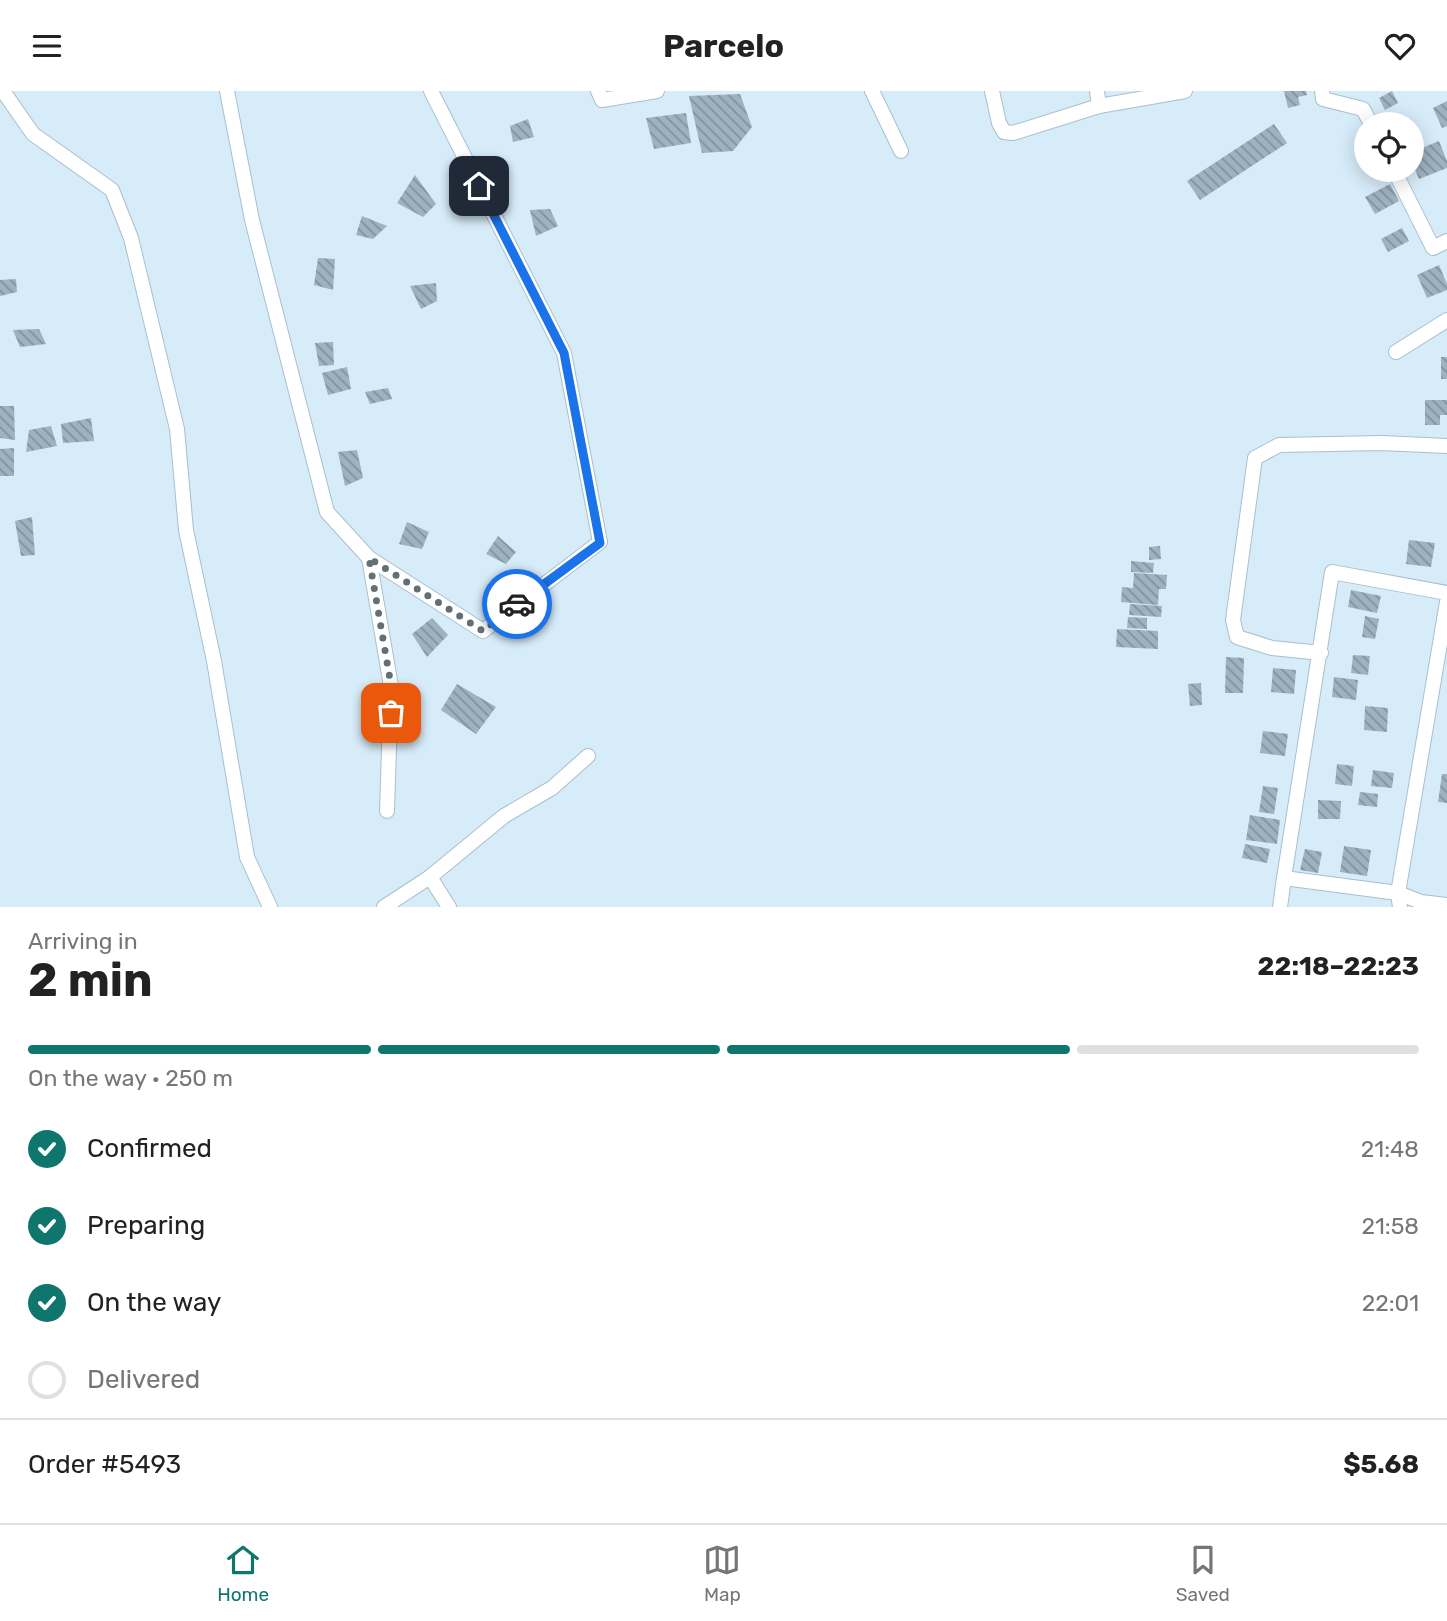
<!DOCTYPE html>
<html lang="en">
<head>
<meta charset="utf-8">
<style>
  body { margin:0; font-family:Rubik,sans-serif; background:#f6f6f6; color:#222; height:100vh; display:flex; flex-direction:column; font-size:26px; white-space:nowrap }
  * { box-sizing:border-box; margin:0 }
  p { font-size:23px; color:#767676 }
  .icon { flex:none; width:38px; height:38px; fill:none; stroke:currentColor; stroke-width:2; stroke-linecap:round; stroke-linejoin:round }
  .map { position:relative; height:816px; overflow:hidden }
  .sheet { display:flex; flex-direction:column; background:#fff; flex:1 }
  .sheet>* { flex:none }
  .controls { position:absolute; left:1354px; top:21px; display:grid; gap:14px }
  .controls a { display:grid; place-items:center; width:70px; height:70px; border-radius:50%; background:#fff; box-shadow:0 4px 18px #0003; font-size:35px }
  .pin { position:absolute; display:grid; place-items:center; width:60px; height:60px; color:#fff; margin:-30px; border-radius:14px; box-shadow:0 4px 10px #0006 }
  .courier { position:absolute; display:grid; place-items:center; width:70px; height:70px; margin:-35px; border:5px solid #1a73e8; border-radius:50%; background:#fff; color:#222; box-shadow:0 2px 9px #0007 }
  .head em { font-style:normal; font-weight:700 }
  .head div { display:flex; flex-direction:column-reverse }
  .head { display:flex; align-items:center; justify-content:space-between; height:119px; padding:0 28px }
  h1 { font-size:46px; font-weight:700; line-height:52px }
  .bar { display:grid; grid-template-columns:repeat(4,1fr); gap:10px 7px; align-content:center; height:84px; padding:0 28px }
  .bar i { height:9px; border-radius:5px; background:#e0e0e0 }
  .bar .selected { background:#0f766e }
  .bar p { grid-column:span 4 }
  .line { display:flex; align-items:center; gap:18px; padding:0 28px; border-top:2px solid #e0e0e0 }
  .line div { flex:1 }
  ol { padding:0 28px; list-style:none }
  li { display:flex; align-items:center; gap:21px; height:77px }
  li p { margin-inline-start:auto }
  li .icon { padding:7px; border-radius:50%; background:#0f766e; color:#fff; stroke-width:4 }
  li:last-child { color:#767676 }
  li i { width:38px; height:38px; border:4px solid #e0e0e0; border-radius:50% }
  header { display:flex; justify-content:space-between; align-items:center; height:91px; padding:0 28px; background:#fff; font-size:32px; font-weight:700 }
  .tabs { display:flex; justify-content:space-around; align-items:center; height:98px; border-top:2px solid #e0e0e0; background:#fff; font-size:19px; color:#767676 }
  .tabs a { display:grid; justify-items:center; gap:4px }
  .tabs .selected { color:#0f766e }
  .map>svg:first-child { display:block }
</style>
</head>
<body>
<header><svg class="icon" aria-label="menu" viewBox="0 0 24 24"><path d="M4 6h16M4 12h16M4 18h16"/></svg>Parcelo<svg class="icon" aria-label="heart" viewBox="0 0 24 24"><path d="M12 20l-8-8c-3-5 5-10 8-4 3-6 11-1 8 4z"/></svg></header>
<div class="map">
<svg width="1447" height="816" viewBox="0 0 1447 816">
  <defs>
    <pattern id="building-back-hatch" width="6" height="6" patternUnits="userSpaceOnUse" patternTransform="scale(1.75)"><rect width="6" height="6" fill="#9eb3bf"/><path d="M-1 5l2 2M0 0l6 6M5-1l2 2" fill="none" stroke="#81929c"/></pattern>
  </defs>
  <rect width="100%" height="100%" fill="#d7ecf9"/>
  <!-- building -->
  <g fill="url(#building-back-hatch)">
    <path d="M1284,0H1306L1307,4L1298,6L1300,14L1288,17Z"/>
    <path d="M1392,0L1398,12L1385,19L1379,7Z"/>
    <path d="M740,3L752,36L733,60L702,62L689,5Z"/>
    <path d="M1447,10V35L1442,37L1433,17Z"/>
    <path d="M686,22L691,52L654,58L646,27Z"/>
    <path d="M528,28L534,46L513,51L510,35Z"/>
    <path d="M1274,33L1287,52L1200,109L1187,90Z"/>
    <path d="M1439,50L1447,70V77L1419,88L1412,71V61Z"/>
    <path d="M415,84L436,113L423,126L397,112Z"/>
    <path d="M1390,93L1399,110L1375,123L1365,106Z"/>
    <path d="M550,118L558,135L536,145L530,119Z"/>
    <path d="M362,125L387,135L373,148L356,144Z"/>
    <path d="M1402,137L1409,150L1388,161L1381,148Z"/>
    <path d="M318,167L335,168L333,199L314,194Z"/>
    <path d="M1439,174L1447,193V199L1427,207L1417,184Z"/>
    <path d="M16,188L17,201L0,205V189Z"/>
    <path d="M436,192L437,210L421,218L410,195Z"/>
    <path d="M39,238L46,253L20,256L13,239Z"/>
    <path d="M333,251L334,274L319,275L315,252Z"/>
    <rect x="1441" y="266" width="6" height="22"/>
    <path d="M347,276L351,298L328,304L322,282Z"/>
    <path d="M388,297L392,308L370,313L365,301Z"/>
    <path d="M1425,309H1447V324H1440V334H1425Z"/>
    <path d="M0,315H14L15,349L0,347Z"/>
    <path d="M91,327L94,350L63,352L61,333Z"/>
    <path d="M51,335L57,355L26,361L29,339Z"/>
    <path d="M14,357V385H0V358Z"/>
    <path d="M357,359L363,387L345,395L338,361Z"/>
    <path d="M32,426L35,464L21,465L15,430Z"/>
    <path d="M407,431L429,441L422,458L399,453Z"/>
    <path d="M498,445L516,461L506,473L486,463Z"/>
    <path d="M1409,449L1435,452L1431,476L1406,473Z"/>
    <path d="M1160,455L1161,468L1149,469V456Z"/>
    <path d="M1131,470L1154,472L1153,482L1131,481Z"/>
    <path d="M1134,482L1167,484L1166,498H1159L1158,514L1121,511L1122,496L1133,497Z"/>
    <path d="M1351,499L1381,505L1377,522L1348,516Z"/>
    <path d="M1130,513L1162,515L1161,526L1129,524Z"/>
    <path d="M1365,525L1379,528L1375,548L1362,546Z"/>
    <path d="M1128,526L1147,527V538L1127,537Z"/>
    <path d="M432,527L448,544L427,566L412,543Z"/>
    <path d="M1117,538L1158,540V558L1116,556Z"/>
    <path d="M1353,564L1370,565L1368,584L1351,582Z"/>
    <path d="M1226,566L1244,567L1243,602H1225Z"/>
    <path d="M1273,577L1296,579L1294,603L1271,601Z"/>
    <path d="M1334,586L1358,589L1356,609L1332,606Z"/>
    <path d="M1201,592L1202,614L1190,615L1188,593Z"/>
    <path d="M457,593L496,616L476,643L441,619Z"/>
    <path d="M1365,615L1388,617L1387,641L1364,639Z"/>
    <path d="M1263,640L1288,643L1285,665L1260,662Z"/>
    <path d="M1337,673L1354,675L1352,695L1335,693Z"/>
    <path d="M1373,679L1394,682L1392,697L1371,695Z"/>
    <path d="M1442,683H1447V712L1438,711Z"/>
    <path d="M1263,695L1278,697L1274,723L1259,721Z"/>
    <path d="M1360,701L1378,703L1377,716L1358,714Z"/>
    <path d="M1318,709L1341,710L1340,728H1318Z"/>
    <path d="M1250,724L1280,729L1277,753L1246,749Z"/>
    <path d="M1245,753L1270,758L1267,772L1242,767Z"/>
    <path d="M1344,755L1371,759L1367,785L1340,781Z"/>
    <path d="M1305,758L1322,761L1318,782L1300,779Z"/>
  </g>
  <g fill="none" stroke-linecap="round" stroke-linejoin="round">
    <defs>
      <g id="minor">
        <path d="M3,0L33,43L112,99L131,147L177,338L186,439L214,570L247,766L270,816"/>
        <path d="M227,0L252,129L327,421L369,467L483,540L600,451L564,262L431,0"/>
        <path d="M598,0L602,9L657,0"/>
        <path d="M872,0L901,60"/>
        <path d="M992,0L999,32L1004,41L1013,42L1099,15L1185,0"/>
        <path d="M1097,0L1099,15"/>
        <path d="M1322,0L1323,8L1363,18L1371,33"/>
        <path d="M1394,79L1433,157L1447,150"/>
        <path d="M1396,261L1447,229"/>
        <path d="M369,467L391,595L387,720"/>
        <path d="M1447,502L1332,481L1284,787L1398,802L1421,811L1447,814"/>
        <path d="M1321,562L1272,557L1237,546L1233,529L1255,367L1279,354L1381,352L1447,355"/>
        <path d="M430,786L449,816"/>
        <path d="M384,816L430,786L504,725L552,697L588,665"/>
        <path d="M1280,816L1284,787"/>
        <path d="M1400,816L1398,802L1447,511"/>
      </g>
    </defs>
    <!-- minor casing -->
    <use href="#minor" stroke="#a9bfcb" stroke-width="16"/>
    <!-- minor -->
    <use href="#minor" stroke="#fff" stroke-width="14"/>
  </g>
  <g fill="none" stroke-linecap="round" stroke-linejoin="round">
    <!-- done -->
    <path stroke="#636f77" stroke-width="7" stroke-dasharray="0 12.6" d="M391,622V594L369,467L483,540L517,513"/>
    <!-- route -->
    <path stroke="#1a73e8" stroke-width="9" d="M479,95L564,262L600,452L517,513"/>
  </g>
</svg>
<div class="controls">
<a><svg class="icon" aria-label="locate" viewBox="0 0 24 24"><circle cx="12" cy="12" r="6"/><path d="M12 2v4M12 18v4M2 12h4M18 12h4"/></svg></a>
</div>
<div class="pin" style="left:391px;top:622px;background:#ea580c"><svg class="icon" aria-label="bag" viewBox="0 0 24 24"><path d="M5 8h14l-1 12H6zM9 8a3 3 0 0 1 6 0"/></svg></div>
<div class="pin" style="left:479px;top:95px;background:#1f2937"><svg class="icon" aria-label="home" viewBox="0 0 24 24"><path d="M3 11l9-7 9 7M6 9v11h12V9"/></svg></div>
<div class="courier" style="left:517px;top:513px"><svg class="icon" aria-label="car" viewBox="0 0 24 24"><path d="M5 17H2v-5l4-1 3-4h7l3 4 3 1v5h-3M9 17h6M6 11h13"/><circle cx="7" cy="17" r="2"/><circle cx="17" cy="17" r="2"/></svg></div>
</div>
<section class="sheet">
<div class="head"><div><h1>2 min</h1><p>Arriving in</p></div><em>22:18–22:23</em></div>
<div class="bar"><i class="selected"></i><i class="selected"></i><i class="selected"></i><i></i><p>On the way · 250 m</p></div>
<ol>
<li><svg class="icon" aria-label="check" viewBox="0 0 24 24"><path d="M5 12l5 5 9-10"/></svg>Confirmed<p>21:48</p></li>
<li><svg class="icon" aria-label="check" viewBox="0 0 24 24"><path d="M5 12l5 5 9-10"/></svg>Preparing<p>21:58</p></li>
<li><svg class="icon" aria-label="check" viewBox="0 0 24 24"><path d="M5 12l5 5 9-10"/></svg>On the way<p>22:01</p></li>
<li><i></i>Delivered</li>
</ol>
<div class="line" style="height:91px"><div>Order #5493</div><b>$5.68</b></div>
</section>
<nav class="tabs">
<a class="selected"><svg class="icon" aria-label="home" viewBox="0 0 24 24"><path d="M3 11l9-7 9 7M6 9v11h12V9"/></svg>Home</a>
<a><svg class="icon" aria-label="map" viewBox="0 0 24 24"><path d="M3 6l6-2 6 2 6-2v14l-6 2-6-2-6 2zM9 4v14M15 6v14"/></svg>Map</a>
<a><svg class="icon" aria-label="saved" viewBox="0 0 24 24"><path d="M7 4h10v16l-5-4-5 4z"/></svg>Saved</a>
</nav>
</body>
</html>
